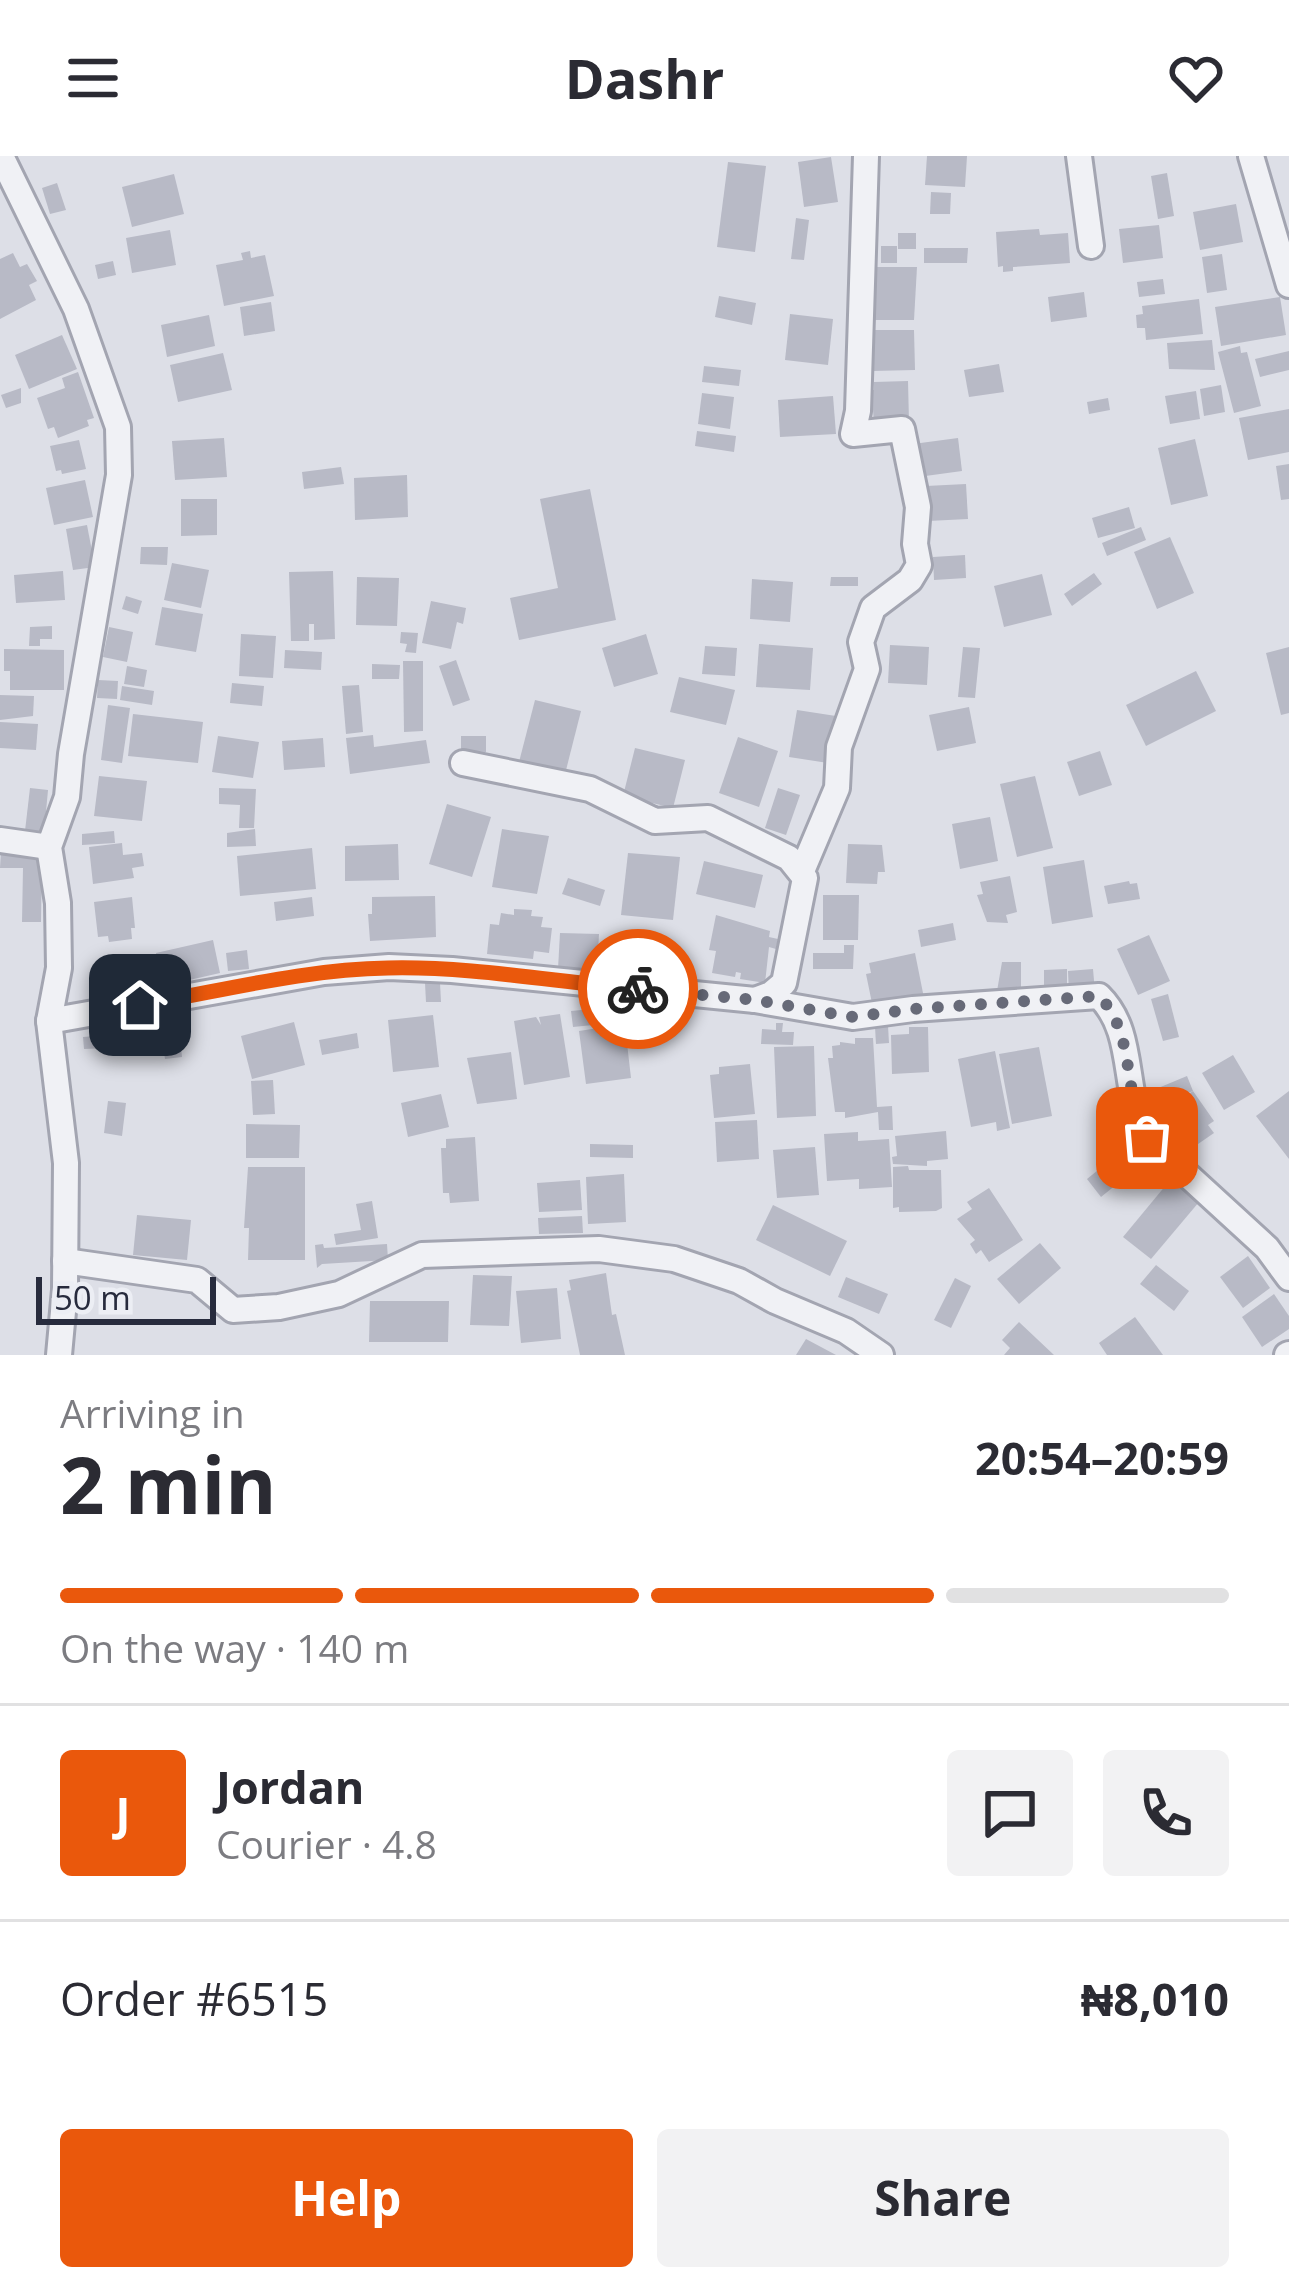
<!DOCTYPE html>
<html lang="en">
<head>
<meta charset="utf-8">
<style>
  body { margin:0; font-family:"Open Sans",sans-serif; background:#f2f2f3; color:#2b2b33; height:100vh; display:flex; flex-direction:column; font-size:45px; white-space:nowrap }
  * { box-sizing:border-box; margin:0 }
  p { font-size:39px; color:#7c7c81 }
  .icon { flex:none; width:66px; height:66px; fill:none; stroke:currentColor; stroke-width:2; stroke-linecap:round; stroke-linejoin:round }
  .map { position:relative; height:1199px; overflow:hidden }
  .details { display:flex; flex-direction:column; background:#fff; flex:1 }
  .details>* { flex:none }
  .scale { position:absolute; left:36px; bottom:30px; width:180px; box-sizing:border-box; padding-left:12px; border:6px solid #272b3d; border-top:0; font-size:33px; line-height:42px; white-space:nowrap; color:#272b3d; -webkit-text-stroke:9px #eceef4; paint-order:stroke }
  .pin { position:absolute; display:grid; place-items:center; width:102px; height:102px; color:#fff; margin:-51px; border-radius:24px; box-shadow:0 6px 18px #0006 }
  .courier { position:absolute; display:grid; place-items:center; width:120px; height:120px; margin:-60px; border:9px solid #ea580c; border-radius:50%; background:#fff; color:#222; box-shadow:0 3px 15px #0007 }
  .overview em { font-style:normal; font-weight:700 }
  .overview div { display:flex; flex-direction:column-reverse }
  .overview { display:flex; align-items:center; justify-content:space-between; height:204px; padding:0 60px }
  h1 { font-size:78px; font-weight:700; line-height:90px }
  .bar { display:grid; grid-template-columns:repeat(4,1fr); gap:18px 12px; align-content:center; height:144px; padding:0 60px }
  .bar i { height:15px; border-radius:9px; background:#e1e1e2 }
  .bar .on { background:#ea580c }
  .bar p { grid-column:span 4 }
  .line { display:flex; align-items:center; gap:30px; padding:0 60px; border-top:3px solid #e1e1e2 }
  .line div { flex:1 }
  .round { display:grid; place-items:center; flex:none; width:126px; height:126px; border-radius:12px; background:#f2f2f3 }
  .cta { display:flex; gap:24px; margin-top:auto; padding:24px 60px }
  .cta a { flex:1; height:138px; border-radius:12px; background:#ea580c; color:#fff; font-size:48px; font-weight:700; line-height:138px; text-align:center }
  .cta a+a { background:#f2f2f3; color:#2b2b33 }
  header { display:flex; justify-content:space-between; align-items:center; height:156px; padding:0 60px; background:#fff; font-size:54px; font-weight:700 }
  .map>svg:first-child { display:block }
</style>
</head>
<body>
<header><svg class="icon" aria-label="menu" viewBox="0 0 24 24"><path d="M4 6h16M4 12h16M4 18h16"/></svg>Dashr<svg class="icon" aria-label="heart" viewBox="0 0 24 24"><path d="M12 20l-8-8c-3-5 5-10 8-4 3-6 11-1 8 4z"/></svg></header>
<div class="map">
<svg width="1289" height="1199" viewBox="0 0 1289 1199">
  <rect width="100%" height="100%" fill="#dddfe7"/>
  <!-- building -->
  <g fill="#b8bac6">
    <path d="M927,0H967L965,31L925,29Z"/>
    <path d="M831,1L838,46L804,51L798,6Z"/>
    <path d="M728,6L766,10L755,96L717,91Z"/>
    <path d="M1167,17L1174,60L1158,63L1151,20Z"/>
    <path d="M174,18L184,58L132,71L122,31Z"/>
    <path d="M57,27L66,54L50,58L42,32Z"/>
    <path d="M931,36L951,37L950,58H930Z"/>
    <path d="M1236,48L1243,86L1200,94L1193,56Z"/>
    <path d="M796,62L809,64L804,104L791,103Z"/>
    <path d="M1159,69L1163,102L1123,107L1119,73Z"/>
    <path d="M1039,73L1040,79L1068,77L1070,107L1013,111V115L1003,116V110L998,111L996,76Z"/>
    <path d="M170,74L176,109L132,117L126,82Z"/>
    <rect x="898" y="77" width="18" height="16"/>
    <rect x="881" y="90" width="16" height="17"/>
    <path d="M924,92H968L967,107H924Z"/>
    <path d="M250,95L251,102L265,99L274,140L224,150L216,109L243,104L241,97Z"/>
    <path d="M13,97L20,111L27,108L37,125L29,129L36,144L0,163V103Z"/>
    <path d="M1222,98L1227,134L1207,137L1202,101Z"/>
    <path d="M113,105L116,119L98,123L95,109Z"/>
    <path d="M869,111H917L914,164H868Z"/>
    <path d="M1163,123L1165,138L1139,141L1137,126Z"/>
    <path d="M1084,136L1087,161L1051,166L1048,141Z"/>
    <path d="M719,140L756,147L752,169L715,161Z"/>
    <path d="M1280,141L1286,179L1221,190L1215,151Z"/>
    <path d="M1199,143L1203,178L1146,184L1145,172H1137L1136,159L1143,158L1142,150Z"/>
    <path d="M271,146L275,175L244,180L240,151Z"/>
    <path d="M790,158L833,163L828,209L785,204Z"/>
    <path d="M209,159L215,190L167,201L161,169Z"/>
    <path d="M872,174H914L915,214L872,215Z"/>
    <path d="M62,179L77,213L29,233L15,199Z"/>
    <path d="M1212,184L1215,214L1169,213L1167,187Z"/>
    <path d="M1240,190L1241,197L1247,196L1261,250L1234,257L1218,196Z"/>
    <path d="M1289,195V214L1260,221L1255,203Z"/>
    <path d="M223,197L232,234L178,246L170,209Z"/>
    <path d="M999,208L1004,236L969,241L964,214Z"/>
    <path d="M704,210L741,214L739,230L702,226Z"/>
    <path d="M78,216L94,262L87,264L89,270L58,282L54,271L48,273L37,242L65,232L62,222Z"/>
    <path d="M908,225L909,266L874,267L873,254H869V233L874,234V226Z"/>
    <path d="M1221,229L1225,256L1204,260L1200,233Z"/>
    <path d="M21,232V247L6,252L1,239Z"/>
    <path d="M1196,235L1200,263L1170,268L1165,240Z"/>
    <path d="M702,237L734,241L730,273L698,268Z"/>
    <path d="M833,240L836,278L780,281L778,244Z"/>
    <path d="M1108,242L1110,254L1089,258L1087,246Z"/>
    <path d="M1289,253V296L1248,304L1239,262Z"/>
    <path d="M697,275L736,280L734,296L695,290Z"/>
    <path d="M224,282L227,321L175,324L172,285Z"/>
    <path d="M958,282L962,315L918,321L913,288Z"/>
    <path d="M1195,283L1208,340L1171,349L1158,292Z"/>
    <path d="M79,284L86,313L62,318L61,314L56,315L50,290Z"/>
    <path d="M1289,308V343L1281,344L1276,310Z"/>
    <path d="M341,311L344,328L304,333L302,316Z"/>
    <path d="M407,319L408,361L355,364L354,322Z"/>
    <path d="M85,324L93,361L54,369L46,332Z"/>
    <path d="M966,328L968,363L928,365L926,330Z"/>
    <path d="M590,333L616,464L519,484L510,442L558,432L540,343Z"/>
    <path d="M181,343H217V379L181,380Z"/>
    <path d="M1129,351L1135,372L1098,382L1092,362Z"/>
    <path d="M87,369L95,411L73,414L66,373Z"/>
    <path d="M1141,371L1146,384L1107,400L1102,387Z"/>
    <path d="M1170,381L1194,437L1157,453L1134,396Z"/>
    <path d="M141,391H168L167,409L140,408Z"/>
    <path d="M965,399L966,422L934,424L933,401Z"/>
    <path d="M172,407L209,414L201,452L164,444Z"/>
    <path d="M63,415L65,444L16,447L14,419Z"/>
    <path d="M333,415L335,483L314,484V468H309V485H291L289,416Z"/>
    <path d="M1094,417L1102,428L1072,450L1064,438Z"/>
    <path d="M1042,418L1052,459L1004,471L994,430Z"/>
    <path d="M357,421L399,422L397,470L356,469Z"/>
    <path d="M831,421H858V430H830Z"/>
    <path d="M752,423L793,426L790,466L750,463Z"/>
    <path d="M126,440L142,445L138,458L122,453Z"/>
    <path d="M431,445L466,452L463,468L457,466L451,493L422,487Z"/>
    <path d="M162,451L203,458L196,496L155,489Z"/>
    <path d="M52,470V483H40V490H29L30,471Z"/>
    <path d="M109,471L133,476L127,506L103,501Z"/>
    <path d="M401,476L418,477L416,497L405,496L407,488L400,487Z"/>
    <path d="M241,478L276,480L273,522L239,520Z"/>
    <path d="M646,478L658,518L614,531L602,492Z"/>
    <path d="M759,488L813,492L810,534L756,531Z"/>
    <path d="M890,489L929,491L927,529L888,527Z"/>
    <path d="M705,490L737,492L735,520L702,518Z"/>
    <path d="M963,491L980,492L975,542L958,541Z"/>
    <path d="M1289,491V557L1281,559L1266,497Z"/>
    <path d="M4,493L64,494V534H10V515H4Z"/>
    <path d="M285,494L322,496L321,514L284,512Z"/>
    <path d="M456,504L470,544L453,550L439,510Z"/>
    <path d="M403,505H423V575L404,576Z"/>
    <path d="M372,508L400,509L399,523H372Z"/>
    <path d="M127,510L147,514L144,531L124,528Z"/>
    <path d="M1196,515L1216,555L1146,590L1126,549Z"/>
    <path d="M679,521L735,534L726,569L670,556Z"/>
    <path d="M98,524L118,525L117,543L97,542Z"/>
    <path d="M232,527L264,530L262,550L230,547Z"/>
    <path d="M359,529L363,576L346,578L342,530Z"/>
    <path d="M122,530L154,535L152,549L120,544Z"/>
    <path d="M0,539L34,540L33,560L0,564Z"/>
    <path d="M535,544L581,555L564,622L518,610Z"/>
    <path d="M108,549L130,552L122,607L101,604Z"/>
    <path d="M969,551L976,587L937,595L929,559Z"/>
    <path d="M797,554L836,560L828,607L789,601Z"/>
    <path d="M133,558L203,566L198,607L128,600Z"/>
    <path d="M0,566L38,568L36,594L0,592Z"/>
    <path d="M373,579L374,591L426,584L430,607L350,618L346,582Z"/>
    <path d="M218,580L259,586L253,622L212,616Z"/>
    <path d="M461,580H486V596L461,595Z"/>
    <path d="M738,581L778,595L759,651L719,637Z"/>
    <path d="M323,582L325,611L284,614L282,585Z"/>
    <path d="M635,592L685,604L673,652L623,640Z"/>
    <path d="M1100,595L1112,629L1079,640L1067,606Z"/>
    <path d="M99,620L147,625L142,665L94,660Z"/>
    <path d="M1035,620L1053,692L1017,701L1000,628Z"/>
    <path d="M30,632L48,634L44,677L25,675Z"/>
    <path d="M219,632L256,633L254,672H239L240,649L219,648Z"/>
    <path d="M778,632L800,639L786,679L765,672Z"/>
    <path d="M447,648L491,661L472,721L429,708Z"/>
    <path d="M990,661L998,705L960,713L952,668Z"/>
    <path d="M255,673L256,690L227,691V677Z"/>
    <path d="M502,673L549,680L537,738L492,731Z"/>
    <path d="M114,675L115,687L82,689V678Z"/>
    <path d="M122,687L123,699L142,697L144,710L132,712L134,722L93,728L89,691Z"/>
    <path d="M398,688L399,724L345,725V690Z"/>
    <path d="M848,688L882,689L885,716H878L877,728L846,727Z"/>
    <path d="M312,692L316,733L240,740L237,700Z"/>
    <path d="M1,696H42L41,766H22L23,712H0Z"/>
    <path d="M628,697L680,701L673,764L621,759Z"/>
    <path d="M1084,704L1093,761L1052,768L1043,711Z"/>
    <path d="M704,705L763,719L755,752L696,738Z"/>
    <path d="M1010,720L1017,756L1006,759L1008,767L987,766L977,739L983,738L980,726Z"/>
    <path d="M568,722L605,734L600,750L562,738Z"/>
    <path d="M1129,725L1130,728L1137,727L1140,743L1108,748L1104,730Z"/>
    <path d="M823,739H859L858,784H823Z"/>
    <path d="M435,740L436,781L370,785L368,758H372V741Z"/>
    <path d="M132,741L135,772H131L132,783L109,786L108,780L98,781L94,746Z"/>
    <path d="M312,741L314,760L276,765L274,746Z"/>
    <path d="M514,753L532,754L531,760L543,761L541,771L552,772L549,797L534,795L533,803L487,798L490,768L499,769L501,757L514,759Z"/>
    <path d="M716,759L770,775L769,781L778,783L776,793L769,791L765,827L740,823L741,817L736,816L735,821L712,817L716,795L709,794Z"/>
    <path d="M953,767L956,784L921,791L918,774Z"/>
    <path d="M560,777L599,778L597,814L558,813Z"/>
    <path d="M1149,779L1170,825L1138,839L1117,793Z"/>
    <path d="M213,784L220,817L163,830L156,797Z"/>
    <path d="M844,789H854L853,813H813V797H844Z"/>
    <path d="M247,794L249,813L228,815L226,797Z"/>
    <path d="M915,797L924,842L873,852L866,818L871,817L869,807Z"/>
    <path d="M1002,806H1021V841H996Z"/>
    <path d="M1067,813V837L1044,838V814Z"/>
    <path d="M1093,813L1095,836L1069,838L1068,815Z"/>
    <path d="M425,827H440L441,846H426Z"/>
    <path d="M1168,838L1179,881L1163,885L1151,843Z"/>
    <path d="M592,853L593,869L573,871L571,855Z"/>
    <path d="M560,858L570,921L524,929L514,865L536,861L541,869L539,861Z"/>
    <path d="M433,859L439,911L393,916L388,864Z"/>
    <path d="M294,866L305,909L252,923L241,880Z"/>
    <path d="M776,867H783L782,876H794L793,889L761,888L762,873L776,874Z"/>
    <path d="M625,870L631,922L586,928L579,875L598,872L599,879L603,878V873Z"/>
    <path d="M888,870L889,887L876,888L875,871Z"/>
    <path d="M909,871H928L929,916L892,918L891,879L909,878Z"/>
    <path d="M357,877L359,892L322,899L319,884Z"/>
    <path d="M108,879L109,892L84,893L83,881Z"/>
    <path d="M180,880L182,901L165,903L162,882Z"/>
    <path d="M855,882H873L877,951L892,950L893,974H879L878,956L845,962V956H835L828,902H833L832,890L840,889V886L855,888Z"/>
    <path d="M814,890L816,960L777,962L774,891Z"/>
    <path d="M1039,891L1052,960L1012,968L999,898Z"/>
    <path d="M995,895L1010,972L997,975L996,966L971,971L958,903Z"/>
    <path d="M511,896L517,943L477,948L467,902Z"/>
    <path d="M1233,899L1255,936L1224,954L1202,917Z"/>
    <path d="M750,908L755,958L714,962L710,919L719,918V911Z"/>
    <path d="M1187,920L1193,935L1157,949L1151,935Z"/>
    <path d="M273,924L275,958L253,959L251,925Z"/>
    <path d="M1193,935L1214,965L1208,969L1214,977L1182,999L1177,992L1183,988L1162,957Z"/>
    <path d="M1289,935V1003L1256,960Z"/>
    <path d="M441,938L449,971L408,981L401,947Z"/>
    <path d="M108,945L126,947L122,980L104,977Z"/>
    <path d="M1157,954L1177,983L1170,988L1150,960Z"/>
    <path d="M757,964L759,1003L717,1006L715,966Z"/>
    <path d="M246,968L300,969L299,1002H246Z"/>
    <path d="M946,975L948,1003L927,1005V1010L893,1008L892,1001L897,1000L895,980Z"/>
    <path d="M858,976V985L889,983L892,1031L859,1033V1023L827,1025L824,978Z"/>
    <path d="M475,981L479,1045L450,1047L449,1037H443L441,992H446V983Z"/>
    <path d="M590,988L633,989V1002L590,1001Z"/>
    <path d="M815,991L819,1039L777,1042L773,994Z"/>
    <path d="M1124,993L1138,1011L1101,1041L1087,1023Z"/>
    <path d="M908,1010L909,1014H941L942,1052L936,1055L899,1056V1051L893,1052V1011Z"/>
    <path d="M248,1011H305V1104H248L249,1072H244Z"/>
    <path d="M624,1018L626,1066L588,1068L586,1021Z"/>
    <path d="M1171,1023L1199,1046L1151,1103L1123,1081Z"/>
    <path d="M580,1024L582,1054L539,1056L537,1027Z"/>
    <path d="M989,1032L1023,1084L989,1106L981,1094L976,1098L970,1088L975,1084L957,1063L972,1053L967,1046Z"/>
    <path d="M372,1045L378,1082L336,1089L334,1078L361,1074L356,1048Z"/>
    <path d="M773,1049L847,1085L830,1120L756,1084Z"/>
    <path d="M137,1059L191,1064L187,1104L133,1099Z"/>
    <path d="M582,1060L583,1077L539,1078L538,1062Z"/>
    <path d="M1040,1087L1061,1112L1019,1148L997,1123Z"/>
    <path d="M323,1088L324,1092L387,1088L388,1104L322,1108L317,1112L315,1089Z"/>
    <path d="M1248,1100L1270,1132L1243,1152L1220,1121Z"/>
    <path d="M1156,1109L1189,1135L1174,1155L1140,1128Z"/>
    <path d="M606,1117L612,1159L616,1158L625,1199H580L567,1135L571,1134L569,1124Z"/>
    <path d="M473,1119L512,1120L509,1170L470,1169Z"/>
    <path d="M846,1121L888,1138L879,1158L838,1141Z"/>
    <path d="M955,1122L971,1130L951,1172L934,1164Z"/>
    <path d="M557,1132L561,1183L521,1187L516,1135Z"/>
    <path d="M1274,1138L1289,1160V1173L1262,1191L1242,1161Z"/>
    <path d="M370,1145H449L448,1186H369Z"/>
    <path d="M1135,1161L1163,1199H1107L1099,1187Z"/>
    <path d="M1019,1166L1054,1199H1004L1010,1192L1002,1184Z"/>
    <path d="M806,1183L836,1199H796Z"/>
  </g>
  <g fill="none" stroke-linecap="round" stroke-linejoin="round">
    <defs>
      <g id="street">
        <path d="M1,0L76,153L118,271L119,319L71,598L67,641L49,691L58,747L59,812L49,865L66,1007L65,1134L59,1199"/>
        <path d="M1079,0L1091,90"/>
        <path d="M1251,0L1289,129"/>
        <path d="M463,607L590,633L655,665L708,662L789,702L805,722L784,827L771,838L755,844"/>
        <path d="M0,684L49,691"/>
        <path d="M802,715L837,632L839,591L867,513L861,486L873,452L910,424L919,409L915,388L918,351L902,273L853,278L858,255L866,0"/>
        <path d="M49,865L324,816L389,811L452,814L755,844L853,861L913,853L1099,840C1137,877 1121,937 1147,982L1267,1092L1289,1122"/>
        <path d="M65,1105L197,1124L233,1154L279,1151L339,1138L422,1099L599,1093L674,1103L739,1125L775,1145L846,1175L881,1199"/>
        <path d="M1287,1199L1289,1198"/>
      </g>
    </defs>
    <!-- street casing -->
    <use href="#street" stroke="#a3a5b1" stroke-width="30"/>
    <!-- street -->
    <use href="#street" stroke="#f0f1f5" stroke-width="24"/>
  </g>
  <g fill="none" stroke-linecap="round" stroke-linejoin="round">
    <!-- done -->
    <path stroke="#676a78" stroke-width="12" stroke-dasharray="0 21.6" d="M638,833L755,844L853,861L914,853L1099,840C1136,877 1122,937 1147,982"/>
    <!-- route -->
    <path stroke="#ea580c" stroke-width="15" d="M140,849C222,835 305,813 388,812C471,810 555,826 638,833"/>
  </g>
</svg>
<div class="scale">50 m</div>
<div class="pin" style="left:1147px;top:982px;background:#ea580c"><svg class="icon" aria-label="bag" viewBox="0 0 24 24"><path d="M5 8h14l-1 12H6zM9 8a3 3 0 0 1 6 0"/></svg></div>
<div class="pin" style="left:140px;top:849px;background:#1f2937"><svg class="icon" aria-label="home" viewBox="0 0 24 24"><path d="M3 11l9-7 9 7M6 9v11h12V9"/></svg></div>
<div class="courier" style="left:638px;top:833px"><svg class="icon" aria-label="bike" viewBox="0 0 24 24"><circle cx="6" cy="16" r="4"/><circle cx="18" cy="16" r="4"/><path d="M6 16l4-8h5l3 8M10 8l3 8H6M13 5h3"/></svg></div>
</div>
<section class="details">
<div class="overview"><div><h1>2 min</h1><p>Arriving in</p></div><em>20:54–20:59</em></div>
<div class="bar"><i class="on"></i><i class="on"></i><i class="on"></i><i></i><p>On the way · 140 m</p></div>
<div class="line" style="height:216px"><b class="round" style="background:#ea580c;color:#fff">J</b><div><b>Jordan</b><p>Courier · 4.8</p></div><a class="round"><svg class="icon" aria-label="chat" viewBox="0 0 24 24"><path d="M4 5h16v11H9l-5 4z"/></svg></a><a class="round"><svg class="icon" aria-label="phone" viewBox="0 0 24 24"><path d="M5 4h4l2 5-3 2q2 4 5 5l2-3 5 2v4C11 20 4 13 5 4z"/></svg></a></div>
<div class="line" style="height:156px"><div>Order #6515</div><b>₦8,010</b></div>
<div class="cta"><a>Help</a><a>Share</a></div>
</section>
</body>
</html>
